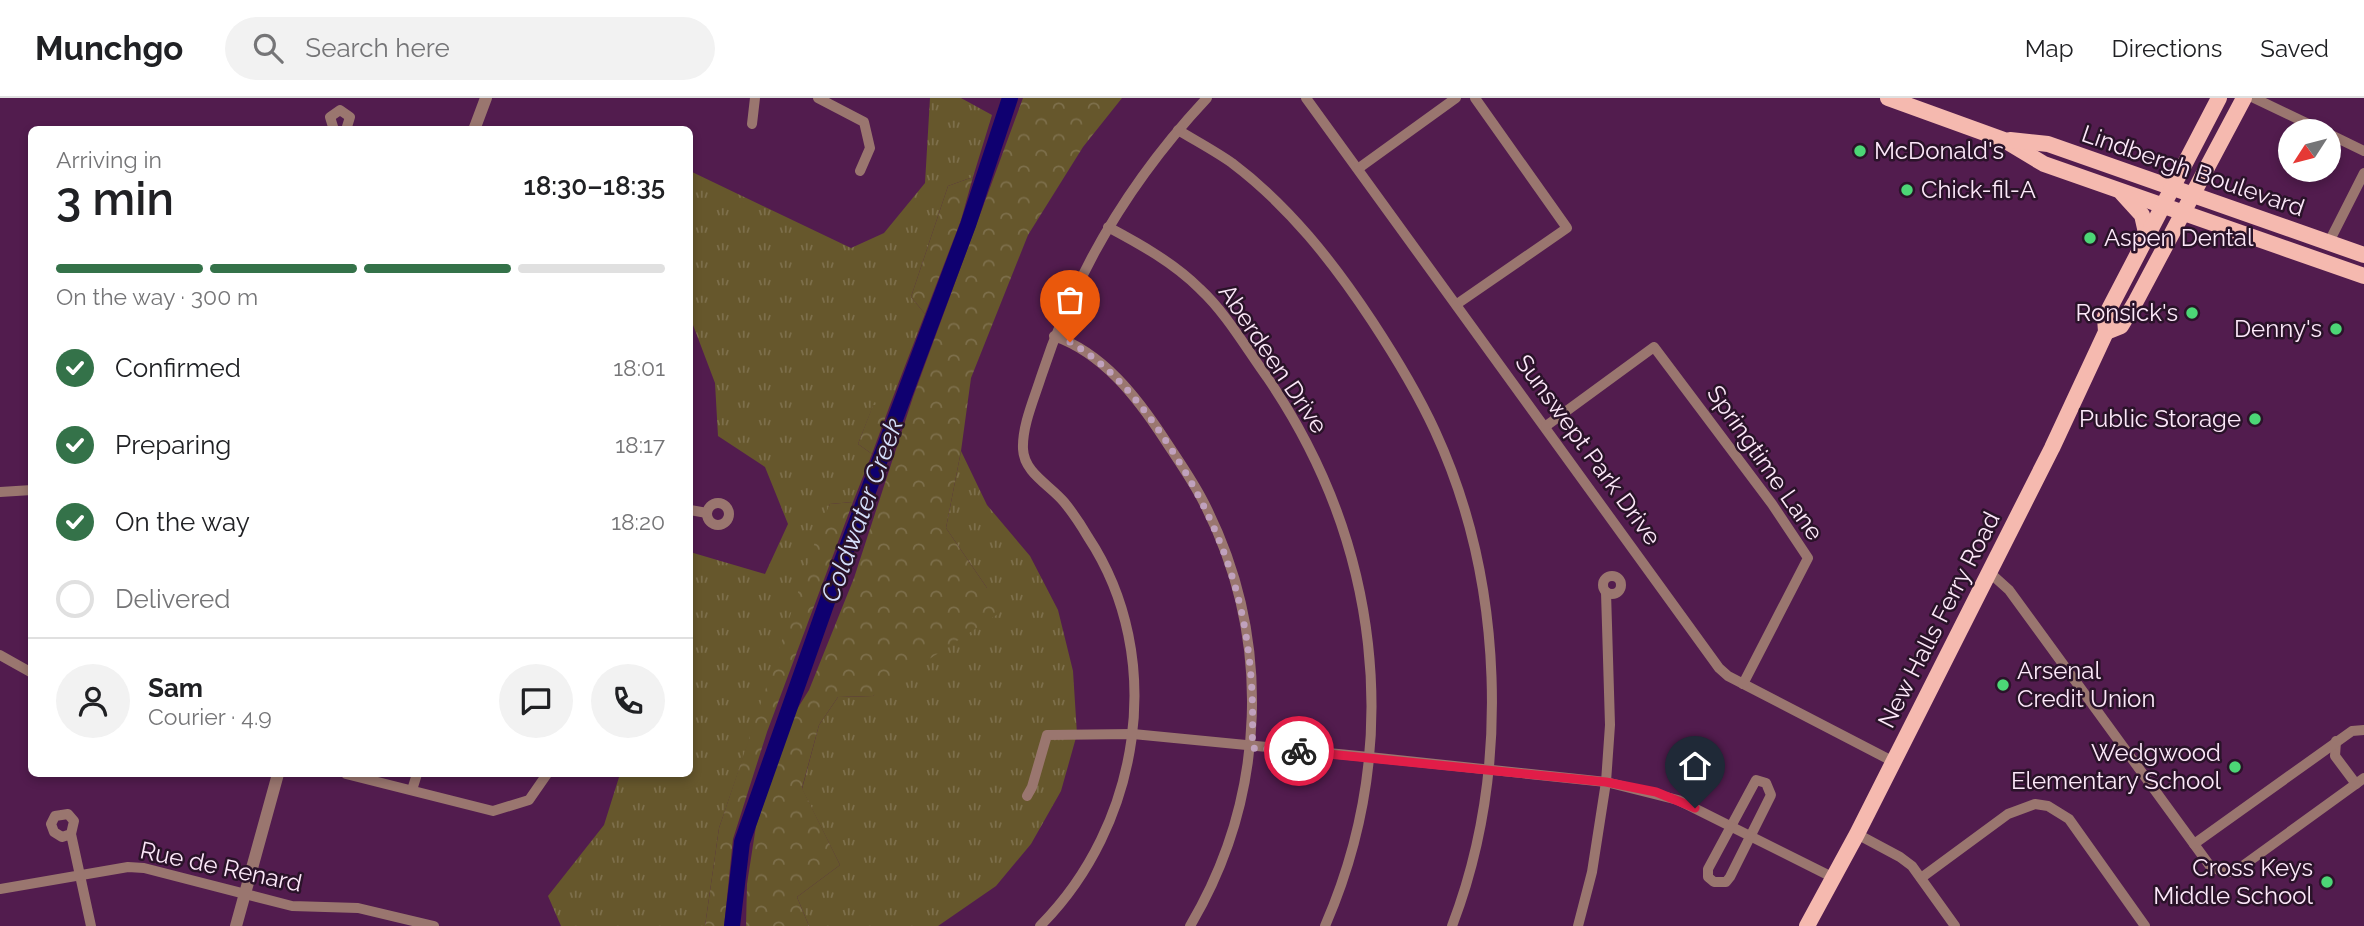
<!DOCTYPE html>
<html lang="en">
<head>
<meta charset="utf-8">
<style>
  body { margin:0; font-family:Raleway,sans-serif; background:#f2f2f2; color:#202124; height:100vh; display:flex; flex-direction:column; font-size:26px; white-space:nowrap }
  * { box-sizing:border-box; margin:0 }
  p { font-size:23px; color:#757577 }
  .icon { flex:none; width:38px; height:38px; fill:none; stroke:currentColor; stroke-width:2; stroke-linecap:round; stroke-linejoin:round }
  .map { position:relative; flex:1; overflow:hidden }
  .panel { position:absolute; left:28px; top:28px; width:665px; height:651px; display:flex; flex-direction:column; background:#fff; border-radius:10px; box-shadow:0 4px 10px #0003 }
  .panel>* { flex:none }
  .needle { width:46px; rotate:234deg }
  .tools { position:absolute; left:2278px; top:21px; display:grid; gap:14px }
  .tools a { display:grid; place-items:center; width:63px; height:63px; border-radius:50%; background:#fff; box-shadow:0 4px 10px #0003; font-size:35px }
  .pin { position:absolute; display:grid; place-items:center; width:60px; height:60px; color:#fff; margin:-72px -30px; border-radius:50% 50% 50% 0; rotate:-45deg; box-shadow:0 0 7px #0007 }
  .pin .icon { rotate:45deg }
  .courier { position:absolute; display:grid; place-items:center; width:70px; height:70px; margin:-35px; border:5px solid #e11d48; border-radius:50%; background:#fff; color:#222; box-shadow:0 2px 9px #0007 }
  .head em { font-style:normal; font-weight:600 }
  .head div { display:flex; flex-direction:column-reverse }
  .head { display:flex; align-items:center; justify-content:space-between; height:119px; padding:0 28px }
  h1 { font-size:46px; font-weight:600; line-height:52px }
  .bar { display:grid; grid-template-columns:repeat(4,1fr); gap:10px 7px; align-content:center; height:84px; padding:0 28px }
  .bar i { height:9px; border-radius:5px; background:#e0e0e0 }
  .bar .selected { background:#347249 }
  .bar p { grid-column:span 4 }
  .line { display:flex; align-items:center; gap:18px; padding:0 28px; border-top:2px solid #e0e0e0 }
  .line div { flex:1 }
  .round { display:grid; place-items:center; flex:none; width:74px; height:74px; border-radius:37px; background:#f2f2f2 }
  ol { padding:0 28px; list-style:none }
  li { display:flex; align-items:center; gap:21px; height:77px }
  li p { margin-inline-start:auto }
  li .icon { padding:7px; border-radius:50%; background:#347249; color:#fff; stroke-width:4 }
  li:last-child { color:#757577 }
  li i { width:38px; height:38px; border:4px solid #e0e0e0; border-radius:50% }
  header { display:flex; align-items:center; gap:42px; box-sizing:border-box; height:98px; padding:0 35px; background:#fff; border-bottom:2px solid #e0e0e0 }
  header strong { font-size:33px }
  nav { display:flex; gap:38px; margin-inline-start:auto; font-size:24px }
  .search { width:490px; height:63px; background:#f2f2f2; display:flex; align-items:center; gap:18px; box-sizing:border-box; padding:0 24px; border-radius:38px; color:#757577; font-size:26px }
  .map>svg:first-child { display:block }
</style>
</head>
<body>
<header>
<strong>Munchgo</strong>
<div class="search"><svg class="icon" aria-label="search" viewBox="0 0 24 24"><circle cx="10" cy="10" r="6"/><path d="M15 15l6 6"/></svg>Search here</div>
<nav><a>Map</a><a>Directions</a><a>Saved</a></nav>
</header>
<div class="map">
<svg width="2364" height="828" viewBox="0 0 2364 828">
  <defs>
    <pattern id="grass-tufts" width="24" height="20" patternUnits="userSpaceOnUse" patternTransform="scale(1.75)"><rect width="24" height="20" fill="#66572c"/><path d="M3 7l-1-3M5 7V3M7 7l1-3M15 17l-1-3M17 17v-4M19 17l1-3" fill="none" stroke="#7d6f4b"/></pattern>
    <pattern id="forest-crowns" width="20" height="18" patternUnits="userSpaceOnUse" patternTransform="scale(1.75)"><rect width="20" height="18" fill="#66572c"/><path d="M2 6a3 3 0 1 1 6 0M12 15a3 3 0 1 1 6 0" fill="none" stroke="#7d6f4b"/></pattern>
  </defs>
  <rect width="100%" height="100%" fill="#521c4e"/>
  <!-- grass -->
  <g fill="url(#grass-tufts)">
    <path d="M930,0H961L992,17L973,79L948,88L911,199L925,216L890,307L873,308L858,346L872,356L853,404L830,406L719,730L705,828H561L548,798L604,727L620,676H690V454L765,476L788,426L765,369L718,338L715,285L690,219V73L851,150L884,135L925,85Z"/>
    <path d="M961,353L987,407L1030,458L1058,512L1073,573L1077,636L1061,693L1031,746L996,788L938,828H809L797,799L840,767L802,691L819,627L838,599L873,598L987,490L946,430Z"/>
  </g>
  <!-- forest -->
  <g fill="url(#forest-crowns)">
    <path d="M1023,0H1122L1083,49L1028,137L971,280L961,353L946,430L987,490L998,516L873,598L838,599L819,627L802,690L840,767L797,799L809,828H746L747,786L756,728L794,616L809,592L854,480L913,299Z"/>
    <path d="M973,79L961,122L925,216L911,199L948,88Z"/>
    <path d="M873,307H890L872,356L858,346Z"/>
    <path d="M853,404L767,634L733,741L724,828H705L719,730L822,423L830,406Z"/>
  </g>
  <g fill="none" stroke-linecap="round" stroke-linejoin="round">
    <!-- river -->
    <path stroke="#0f0070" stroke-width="16" d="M732,828L742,744L834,484L968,127L1010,0"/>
    <!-- minor -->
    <g stroke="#9a766f" stroke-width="10">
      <path d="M818,0L864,24L870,50L860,73"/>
      <path d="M1306,0L1719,570L1728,578L1892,663"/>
      <path d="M2254,0L2323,33"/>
      <path d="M752,26L755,0"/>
      <path d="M334,32L330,19L340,12L350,19L346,32"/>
      <path d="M1178,32C1196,43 1215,53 1232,65C1289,108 1333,164 1372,223C1395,258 1417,294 1435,333C1504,483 1511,674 1452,828"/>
      <path d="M2329,36L2364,53"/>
      <path d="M1359,70L1456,0"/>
      <path d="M1108,129C1140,146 1174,165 1200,191C1226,215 1246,250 1267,279C1379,443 1405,644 1325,828"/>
      <path d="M2329,144L2364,75"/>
      <path d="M1457,206L1567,130L1475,0"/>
      <path d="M1054,238C1103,255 1137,299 1165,342C1178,362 1193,383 1204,405C1273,540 1267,698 1190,828"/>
      <path d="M1546,328L1654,249L1772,406L1808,460L1743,586"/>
      <path d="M0,394L32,392"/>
      <circle cx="718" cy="416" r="11"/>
      <path d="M690,412L707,415"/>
      <path d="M1989,474L2009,492L2210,768L2225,775L2237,772L2364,680"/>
      <circle cx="1612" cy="487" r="9"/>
      <path d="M0,557L32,575"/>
      <path d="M2336,643L2335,658L2356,686"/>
      <path d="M346,676L493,713L529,702L547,676"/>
      <path d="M1756,682L1766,685L1771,697L1730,779L1726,784H1714L1708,779V771Z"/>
      <path d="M412,692L417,676"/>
      <path d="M1027,698L1032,689L1047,637L1133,636L1369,659L1606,684L1678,702L1832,779"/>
      <path d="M71,736L62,739L54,734L51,726L55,718L68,716L74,723L71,736L91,828"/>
      <path d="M1857,736L1900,759L1912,768L1955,828"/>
      <path d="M2194,746L2352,633L2364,632"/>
      <path d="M1921,780L2008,716L2035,706L2048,708L2069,721L2145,828"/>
      <path d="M0,791L128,769L144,770L292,808L358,810L434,828"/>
      <path d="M1040,828C1140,728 1168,560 1088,439C1081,427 1073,415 1064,404C1050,387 1024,375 1023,351C1022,328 1034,301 1041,279C1075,174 1131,81 1207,0"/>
      <path d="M1578,828L1592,774L1606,684L1610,627L1606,494"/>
    </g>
    <!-- tertiary -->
    <g stroke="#9a766f" stroke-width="12">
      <path d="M474,32L486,0"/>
      <path d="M236,828L278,676"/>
    </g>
    <!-- primary -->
    <g stroke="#f5b9af" stroke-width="16">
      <path d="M1888,0L2004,42L2044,66L2364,178"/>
      <path d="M2010,42L2048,46L2364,157"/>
      <path d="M2122,95L2142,117L2147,139"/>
      <path d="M2106,234L2121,228L2136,203L2244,0"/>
      <path d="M1807,828L1857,736L2052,350L2106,234L2105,219L2219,0"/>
    </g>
  </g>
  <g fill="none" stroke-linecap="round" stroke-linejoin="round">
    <!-- done -->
    <path stroke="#c0a1bd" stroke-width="7" stroke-dasharray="0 12.6" d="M1070,244C1111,268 1140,304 1166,343C1231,442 1257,531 1252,650L1299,653"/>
    <!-- route -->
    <path stroke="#e11d48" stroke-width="9" d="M1299,653L1606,684L1656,694L1695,710"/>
  </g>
  <!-- markers -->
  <g fill="#4cd676" stroke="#2a1329" stroke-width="2.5">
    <circle cx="1860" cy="53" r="7"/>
    <circle cx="1907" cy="92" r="7"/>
    <circle cx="2090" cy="140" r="7"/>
    <circle cx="2192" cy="215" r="7"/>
    <circle cx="2336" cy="231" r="7"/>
    <circle cx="2255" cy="321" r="7"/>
    <circle cx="2003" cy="587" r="7"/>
    <circle cx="2235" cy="669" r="7"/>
    <circle cx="2327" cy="784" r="7"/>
  </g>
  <g text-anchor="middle" stroke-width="5" stroke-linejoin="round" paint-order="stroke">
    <!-- poi labels -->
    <g font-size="24" fill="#fce8f9" stroke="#2a1329" text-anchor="end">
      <text x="1874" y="61" text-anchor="start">McDonald's</text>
      <text x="1921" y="100" text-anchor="start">Chick-fil-A</text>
      <text x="2104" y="148" text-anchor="start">Aspen Dental</text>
      <text x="2178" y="223">Ronsick's</text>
      <text x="2322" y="239">Denny's</text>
      <text x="2241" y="329">Public Storage</text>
      <text x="2017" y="581" text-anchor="start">Arsenal<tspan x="2017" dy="28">Credit Union</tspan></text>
      <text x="2221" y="663">Wedgwood<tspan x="2221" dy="28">Elementary School</tspan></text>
      <text x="2313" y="778">Cross Keys<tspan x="2313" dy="28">Middle School</tspan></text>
    </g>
    <!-- street labels -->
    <g font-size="24" fill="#fce8f9" stroke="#2a1329">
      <text transform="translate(2193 73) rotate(19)" y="8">Lindbergh Boulevard</text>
      <text transform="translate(1273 261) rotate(56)" y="8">Aberdeen Drive</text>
      <text transform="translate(1588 352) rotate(54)" y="8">Sunswept Park Drive</text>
      <text transform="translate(1765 365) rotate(55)" y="8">Springtime Lane</text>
      <text transform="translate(1939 522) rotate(-63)" y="8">New Halls Ferry Road</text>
      <text transform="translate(221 769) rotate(12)" y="8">Rue de Renard</text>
    </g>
    <!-- water labels -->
    <g font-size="26" font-style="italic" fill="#d4defa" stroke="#2a1329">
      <text transform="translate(862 412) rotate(-70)" y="9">Coldwater Creek</text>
    </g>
  </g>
</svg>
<div class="tools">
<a><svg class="needle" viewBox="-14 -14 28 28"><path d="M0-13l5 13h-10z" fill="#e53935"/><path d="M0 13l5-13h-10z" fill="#757577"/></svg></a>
</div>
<div class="pin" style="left:1070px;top:244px;background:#ea580c"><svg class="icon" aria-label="bag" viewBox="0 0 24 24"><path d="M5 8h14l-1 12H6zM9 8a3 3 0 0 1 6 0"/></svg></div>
<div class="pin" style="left:1695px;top:710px;background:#1f2937"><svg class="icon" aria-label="home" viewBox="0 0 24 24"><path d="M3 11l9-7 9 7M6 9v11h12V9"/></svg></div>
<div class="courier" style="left:1299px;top:653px"><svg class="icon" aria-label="bike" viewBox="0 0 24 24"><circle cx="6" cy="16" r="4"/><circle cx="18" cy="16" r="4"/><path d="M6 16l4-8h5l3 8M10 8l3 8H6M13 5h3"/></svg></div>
<section class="panel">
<div class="head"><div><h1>3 min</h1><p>Arriving in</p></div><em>18:30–18:35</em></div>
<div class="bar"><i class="selected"></i><i class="selected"></i><i class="selected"></i><i></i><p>On the way · 300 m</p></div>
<ol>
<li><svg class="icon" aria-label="check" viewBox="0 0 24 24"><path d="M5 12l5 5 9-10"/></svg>Confirmed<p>18:01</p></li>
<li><svg class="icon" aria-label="check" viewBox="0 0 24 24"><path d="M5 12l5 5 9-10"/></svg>Preparing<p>18:17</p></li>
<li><svg class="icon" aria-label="check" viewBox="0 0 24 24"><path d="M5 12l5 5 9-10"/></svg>On the way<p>18:20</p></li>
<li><i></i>Delivered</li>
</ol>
<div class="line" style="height:126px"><a class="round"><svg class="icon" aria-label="person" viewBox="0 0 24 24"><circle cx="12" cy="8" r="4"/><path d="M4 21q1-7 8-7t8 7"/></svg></a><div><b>Sam</b><p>Courier · 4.9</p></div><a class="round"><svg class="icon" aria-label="chat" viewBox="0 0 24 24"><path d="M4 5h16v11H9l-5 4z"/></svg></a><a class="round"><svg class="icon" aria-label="phone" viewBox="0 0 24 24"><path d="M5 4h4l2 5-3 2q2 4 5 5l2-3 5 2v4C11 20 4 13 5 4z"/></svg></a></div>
</section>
</div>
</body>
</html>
